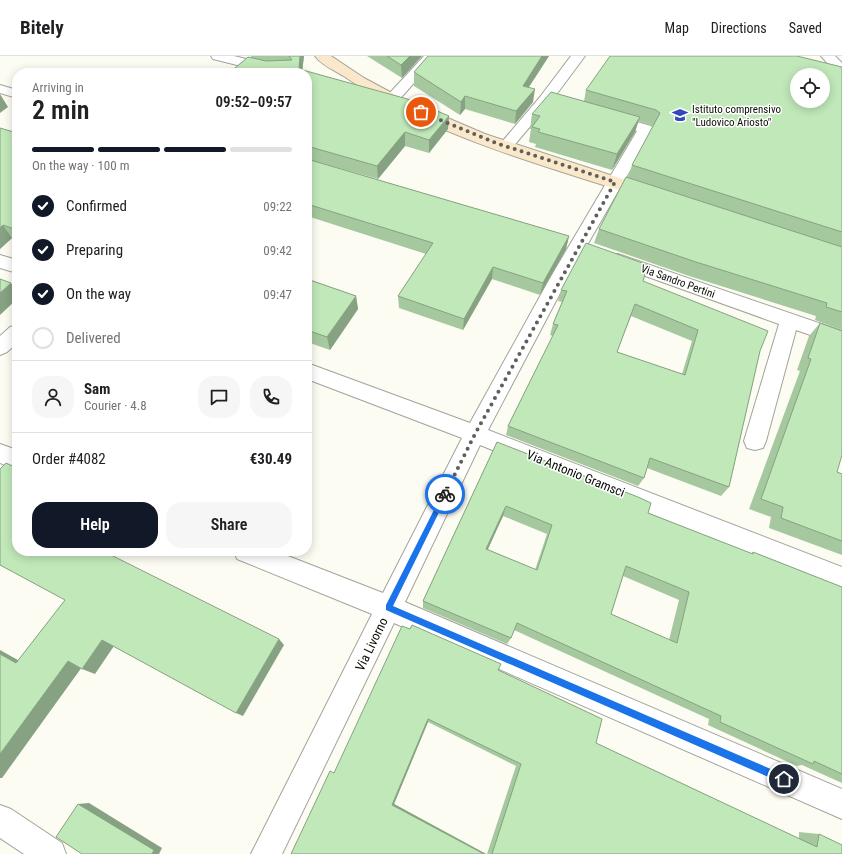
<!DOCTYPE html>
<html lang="en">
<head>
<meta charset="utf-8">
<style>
  body { margin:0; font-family:"Roboto Condensed",sans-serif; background:#f6f6f6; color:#202124; height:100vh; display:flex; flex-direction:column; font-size:15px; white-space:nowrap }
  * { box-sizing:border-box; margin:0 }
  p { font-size:13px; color:#757577 }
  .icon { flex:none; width:22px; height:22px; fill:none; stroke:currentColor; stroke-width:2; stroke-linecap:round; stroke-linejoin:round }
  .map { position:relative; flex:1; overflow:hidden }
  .sheet { position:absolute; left:12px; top:12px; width:300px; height:488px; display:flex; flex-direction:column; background:#fff; border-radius:16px; box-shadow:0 2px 10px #0003 }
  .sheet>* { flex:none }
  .tools { position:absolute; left:790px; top:12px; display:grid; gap:8px }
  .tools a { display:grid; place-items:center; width:40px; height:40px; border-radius:50%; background:#fff; box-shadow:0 2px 10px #0003; font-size:20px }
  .pin { position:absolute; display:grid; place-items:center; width:34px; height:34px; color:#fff; margin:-17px; border:2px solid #fff; border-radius:50%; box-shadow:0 1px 4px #0007 }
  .courier { position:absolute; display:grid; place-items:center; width:40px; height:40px; margin:-20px; border:3px solid #1a73e8; border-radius:50%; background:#fff; color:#222; box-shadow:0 1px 5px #0007 }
  .overview em { font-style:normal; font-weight:600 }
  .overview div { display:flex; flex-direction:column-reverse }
  .overview { display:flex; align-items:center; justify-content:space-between; height:68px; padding:0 20px }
  h1 { font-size:26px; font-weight:600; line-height:30px }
  .bar { display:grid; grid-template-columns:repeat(4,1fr); gap:6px 4px; align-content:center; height:48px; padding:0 20px }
  .bar i { height:5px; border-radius:3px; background:#e0e0e0 }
  .bar .current { background:#111827 }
  .bar p { grid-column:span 4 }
  .line { display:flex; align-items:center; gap:10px; padding:0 20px; border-top:1px solid #e0e0e0 }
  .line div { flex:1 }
  .round { display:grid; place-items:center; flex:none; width:42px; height:42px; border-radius:16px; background:#f6f6f6 }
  ol { padding:0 20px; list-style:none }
  li { display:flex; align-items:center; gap:12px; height:44px }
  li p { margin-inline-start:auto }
  li .icon { padding:4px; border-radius:50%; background:#111827; color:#fff; stroke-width:4 }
  li:last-child { color:#757577 }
  li i { width:22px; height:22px; border:2px solid #e0e0e0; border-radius:50% }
  .cta { display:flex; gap:8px; margin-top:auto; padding:8px 20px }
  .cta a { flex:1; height:46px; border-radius:16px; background:#111827; color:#fff; font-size:16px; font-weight:600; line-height:46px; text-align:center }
  .cta a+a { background:#f6f6f6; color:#202124 }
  header { display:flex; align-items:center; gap:24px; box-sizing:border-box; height:56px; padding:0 20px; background:#fff; border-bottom:1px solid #e0e0e0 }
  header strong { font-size:19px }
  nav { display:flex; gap:22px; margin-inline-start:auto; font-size:14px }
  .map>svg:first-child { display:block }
</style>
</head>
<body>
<header>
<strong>Bitely</strong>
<nav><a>Map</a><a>Directions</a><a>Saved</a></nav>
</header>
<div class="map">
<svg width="842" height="798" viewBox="0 0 842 798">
  <rect width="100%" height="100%" fill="#fcfcf3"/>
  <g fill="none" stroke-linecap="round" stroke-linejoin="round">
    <defs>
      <g id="minor">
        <path d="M211,0H234L291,14L293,17H269L213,3Z"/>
        <path d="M424,0H438L397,46H387L385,43L387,40Z"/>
        <path d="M571,0H585L550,47L511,93H501L498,90L501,87L540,41Z"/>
        <path d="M821,0H835L842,7V19L837,18Z"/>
        <path d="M0,29L17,34V42L0,37Z"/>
        <path d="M608,58L651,70L654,73L567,224L488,374L842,511V535L480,389L405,546L842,733V763L394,567L282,798H251L372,558L237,503L234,495H275L383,537L462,382L307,323V307L470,367L549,224L637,75L603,65L601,62L603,59Z"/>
        <path d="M618,198L842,275V290L796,274L766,385L763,392L755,394L747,392L744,385L779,268L612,208L609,204L612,200Z"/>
        <path d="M0,199L17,204V217L0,212Z"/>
        <path d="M17,269V287L7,296L0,299V280L10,271Z"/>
        <path d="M0,388L17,394V414L0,407Z"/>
        <path d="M0,749L11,753L62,787L66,798H24L0,782Z"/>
      </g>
      <path id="secondary" d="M315,0H331L364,22L403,43L485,78L656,134L658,138L656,142L650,143L644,142C543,109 434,81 345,21C336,15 321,9 315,0Z"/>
    </defs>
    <!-- minor casing -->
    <use href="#minor" stroke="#a3a39b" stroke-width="2"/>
    <!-- secondary casing -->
    <use href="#secondary" stroke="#a3a39b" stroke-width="2"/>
    <!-- minor -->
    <use href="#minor" fill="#fff" fill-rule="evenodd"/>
    <!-- secondary -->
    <use href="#secondary" fill="#fbe8ca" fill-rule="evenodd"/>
  </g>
  <!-- wall -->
  <g fill="#a5c89f" fill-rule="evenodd">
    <path d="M251,0H304L302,14L449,60L448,73L429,97L405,90L378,123L307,103V17L251,2Z"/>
    <path d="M367,0H422L402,22Z"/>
    <path d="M428,0H549L529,31L533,46L515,68L465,53L460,59L414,30V16Z"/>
    <path d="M842,11V274L815,264L816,260L689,220L594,187L599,173L628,121L632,109L653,70L651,69L638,65L635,76L612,114L535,91L536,88L529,86L531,73H530L532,58L584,45L586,34Z"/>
    <path d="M0,72L17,77V184L12,182L0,193Z"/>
    <path d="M307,103L569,180L566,193L540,239L492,223L463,274L399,252L398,240L426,198L307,160Z"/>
    <path d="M307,223L356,240L358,253L330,294L307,286Z"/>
    <path d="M643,225L760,295L729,431L721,440L647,412L644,422L638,430L506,379L508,370L553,280L550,279L553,268L562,246L558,245L561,234ZM631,260L692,285L682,318L617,296Z"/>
    <path d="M820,267L837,416L842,418V499L769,472L771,461L749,453L800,315L797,314L809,280Z"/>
    <path d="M497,386L648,457L751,498L753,496L842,531V727L802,709L797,710L708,669L709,663L514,574L511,582L507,588L423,552V545ZM503,460L547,478L535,514L487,493ZM623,520L679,544L669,584L611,558Z"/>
    <path d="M498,614L596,687L799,783V776L819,778L842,798H487L516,710L428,666L394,748L486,798H291L334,717Z"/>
  </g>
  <!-- shaded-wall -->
  <g fill="#86a282">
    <path d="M300,0H304L302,17L299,13Z"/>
    <path d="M410,0H422L402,22L401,9Z"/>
    <path d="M542,0H549L521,43L523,30Z"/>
    <path d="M535,33L533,46L515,68L516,55Z"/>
    <path d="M0,38L8,51L0,57Z"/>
    <path d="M465,40V53L460,59L461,46Z"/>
    <path d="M449,60L448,73L429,97V84Z"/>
    <path d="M640,61L635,76L612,114L617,98Z"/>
    <path d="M405,76V90L378,123L377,110Z"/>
    <path d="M3,169L12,182L0,193V172Z"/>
    <path d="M569,180L566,193L540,239L543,227Z"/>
    <path d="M493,211L492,223L463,274L464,263Z"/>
    <path d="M11,227L17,235V243L0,259V237Z"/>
    <path d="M356,240L358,253L330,294L327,281Z"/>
    <path d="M506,450L503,460L484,502L486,493Z"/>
    <path d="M102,495H110L114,498L111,502Z"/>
    <path d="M279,583L284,589L243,660L236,657Z"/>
    <path d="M102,584L114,590L95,618L82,613Z"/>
    <path d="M0,594L32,612L16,607L0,598Z"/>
    <path d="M68,605L82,611L2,722H0V698Z"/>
    <path d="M428,663V666L394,748L486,798H484L392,749Z"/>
    <path d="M89,747L162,792L159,798H152L78,748Z"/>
  </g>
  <!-- building -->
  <g fill="#c0e8b9" stroke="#86a282" fill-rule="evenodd">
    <path d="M289,0H300L299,13L411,44L449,60L429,84L405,76L377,110L307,90V17H229L248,1L266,5L292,4Z"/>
    <path d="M387,0H410L401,9Z"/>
    <path d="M428,0H542L523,30L535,33L516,55L465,40L461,46L414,16Z"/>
    <path d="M610,0H797L842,11V176L632,109L660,57L656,54L586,34ZM797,19H823V45H797Z"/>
    <path d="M551,36L640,61L617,98L538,76L540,73L532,71L540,60L532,58Z"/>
    <path d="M0,72L17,77V174L3,169L0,172Z"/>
    <path d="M307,103L569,180L543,227L493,211L464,263L398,240L433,187L307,148V144L311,139L307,138Z"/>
    <path d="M626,121L842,191V256L826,251L827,247L696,206L599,173Z"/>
    <path d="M586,187L648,209L643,225L768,275L760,295L729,431L650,402L644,422L508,370L558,269L553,268L567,235L561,234ZM635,248L698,274L685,319L617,296Z"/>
    <path d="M0,223L11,227L0,237Z"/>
    <path d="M307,223L356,240L327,281L307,274Z"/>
    <path d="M820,267L842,275V399L837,416L842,418V485L781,462L783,451L761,443L811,303L808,302Z"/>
    <path d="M497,386L638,441L651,447L648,457L753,498V496L842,531V718L814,705L813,708L720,666L721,660L517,567L511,582L423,545ZM506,450L552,469L537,514L486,493ZM626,510L689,536L677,587L611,558Z"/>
    <path d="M6,407L17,412V495H103L279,583L236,657L102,584L82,613L68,605L0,698V598L16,607L65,544L0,509V413Z"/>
    <path d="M412,569L501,608L498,614L602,663L596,687L817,791L819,778L842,789V798H492L521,708L428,663L392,749L484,798H291L330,715L334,717L402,570L410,573Z"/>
    <path d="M78,748L154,794L152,798H82L56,781Z"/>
  </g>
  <!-- route -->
  <path fill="#1a73e8" d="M445,435L448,438L393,550L787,720V726H780L386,554V549L443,436Z"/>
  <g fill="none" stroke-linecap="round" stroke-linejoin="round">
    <!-- done -->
    <path stroke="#5f605b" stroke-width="4" stroke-dasharray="0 7.2" d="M421,56L496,87L615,126L475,378L445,438"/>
  </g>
  <!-- icons -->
  <defs>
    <symbol id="school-bare" viewBox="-9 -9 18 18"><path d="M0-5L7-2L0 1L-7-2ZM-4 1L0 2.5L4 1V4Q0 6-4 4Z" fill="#324abb" stroke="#fffffe" stroke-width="2.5" paint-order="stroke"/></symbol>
  </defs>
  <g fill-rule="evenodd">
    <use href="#school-bare" x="669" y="48" width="22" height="22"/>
  </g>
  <g text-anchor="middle" stroke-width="3" stroke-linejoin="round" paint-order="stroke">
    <!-- far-poi labels -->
    <g font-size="11" fill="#0b0c09" stroke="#fffffe" text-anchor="start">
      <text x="692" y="57">Istituto comprensivo<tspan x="692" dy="13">"Ludovico Ariosto"</tspan></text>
    </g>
    <!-- far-street labels -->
    <g font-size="11" fill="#0b0c09" stroke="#fffffe">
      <text transform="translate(678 225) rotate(20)" y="4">Via Sandro Pertini</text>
    </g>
    <!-- street labels -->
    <g font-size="13" fill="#0b0c09" stroke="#fffffe">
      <text transform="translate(576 417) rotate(22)" y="5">Via Antonio Gramsci</text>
      <text transform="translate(371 588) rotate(-64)" y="5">Via Livorno</text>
    </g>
  </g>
</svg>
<div class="tools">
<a><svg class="icon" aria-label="locate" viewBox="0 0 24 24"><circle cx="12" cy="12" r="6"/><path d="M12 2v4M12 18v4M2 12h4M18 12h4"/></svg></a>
</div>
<div class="pin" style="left:421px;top:56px;background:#ea580c"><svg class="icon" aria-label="bag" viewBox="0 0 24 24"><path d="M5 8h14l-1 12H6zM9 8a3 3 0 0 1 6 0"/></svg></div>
<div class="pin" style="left:784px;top:723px;background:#1f2937"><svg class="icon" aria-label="home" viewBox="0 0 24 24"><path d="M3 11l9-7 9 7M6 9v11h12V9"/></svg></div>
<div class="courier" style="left:445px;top:438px"><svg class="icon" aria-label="bike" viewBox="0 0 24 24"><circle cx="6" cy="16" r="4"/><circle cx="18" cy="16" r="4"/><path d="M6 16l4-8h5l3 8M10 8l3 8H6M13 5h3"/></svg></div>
<section class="sheet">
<div class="overview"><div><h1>2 min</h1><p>Arriving in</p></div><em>09:52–09:57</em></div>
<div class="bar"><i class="current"></i><i class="current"></i><i class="current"></i><i></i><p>On the way · 100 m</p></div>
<ol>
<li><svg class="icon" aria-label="check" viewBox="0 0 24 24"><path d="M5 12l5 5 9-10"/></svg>Confirmed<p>09:22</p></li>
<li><svg class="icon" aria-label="check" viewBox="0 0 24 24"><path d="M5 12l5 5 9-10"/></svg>Preparing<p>09:42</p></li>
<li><svg class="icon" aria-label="check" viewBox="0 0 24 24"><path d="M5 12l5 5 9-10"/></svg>On the way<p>09:47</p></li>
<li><i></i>Delivered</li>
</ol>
<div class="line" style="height:72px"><a class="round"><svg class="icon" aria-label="person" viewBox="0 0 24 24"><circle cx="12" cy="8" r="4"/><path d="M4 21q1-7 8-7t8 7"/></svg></a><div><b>Sam</b><p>Courier · 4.8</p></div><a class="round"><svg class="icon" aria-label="chat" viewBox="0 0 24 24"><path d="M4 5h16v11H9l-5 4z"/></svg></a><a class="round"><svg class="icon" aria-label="phone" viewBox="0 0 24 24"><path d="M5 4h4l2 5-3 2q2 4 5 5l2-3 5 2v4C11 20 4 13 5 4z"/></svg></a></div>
<div class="line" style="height:52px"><div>Order #4082</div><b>€30.49</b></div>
<div class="cta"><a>Help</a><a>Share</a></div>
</section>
</div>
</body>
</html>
